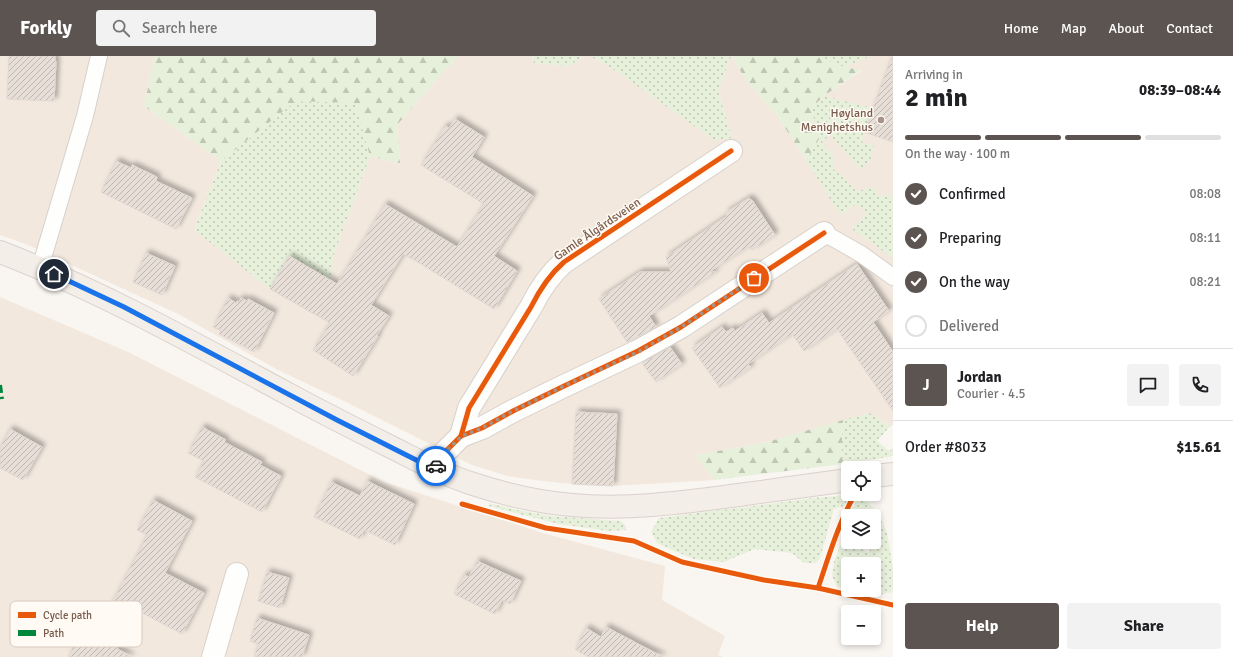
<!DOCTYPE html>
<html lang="en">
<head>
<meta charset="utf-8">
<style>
  body { margin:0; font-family:Signika,sans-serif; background:#f2f2f2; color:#202124; height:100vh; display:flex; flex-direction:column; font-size:15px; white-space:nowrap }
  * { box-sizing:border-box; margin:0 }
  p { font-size:13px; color:#757577 }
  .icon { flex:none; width:22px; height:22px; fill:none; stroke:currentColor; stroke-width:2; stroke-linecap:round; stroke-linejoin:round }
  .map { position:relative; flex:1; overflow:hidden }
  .side { display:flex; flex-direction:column; background:#fff; width:340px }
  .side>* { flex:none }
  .controls { position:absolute; left:841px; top:405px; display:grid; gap:8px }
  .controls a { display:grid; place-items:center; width:40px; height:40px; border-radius:4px; background:#fff; box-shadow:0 2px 6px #0003; font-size:20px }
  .pin { position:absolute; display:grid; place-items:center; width:34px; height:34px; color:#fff; margin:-17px; border:2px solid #fff; border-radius:50%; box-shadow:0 1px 4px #0007 }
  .courier { position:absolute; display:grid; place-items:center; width:40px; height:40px; margin:-20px; border:3px solid #1a73e8; border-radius:50%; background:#fff; color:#222; box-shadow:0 1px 5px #0007 }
  .overview em { font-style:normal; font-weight:700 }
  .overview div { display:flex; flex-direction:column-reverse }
  .overview { display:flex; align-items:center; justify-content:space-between; height:68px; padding:0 12px }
  h1 { font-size:26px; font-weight:700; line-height:30px }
  .bar { display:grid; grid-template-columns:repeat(4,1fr); gap:6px 4px; align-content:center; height:48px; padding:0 12px }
  .bar i { height:5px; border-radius:3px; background:#e0e0e0 }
  .bar .current { background:#5c5450 }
  .bar p { grid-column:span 4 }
  .line { display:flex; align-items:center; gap:10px; padding:0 12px; border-top:1px solid #e0e0e0 }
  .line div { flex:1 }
  .round { display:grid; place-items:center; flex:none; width:42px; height:42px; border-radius:4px; background:#f2f2f2 }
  ol { padding:0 12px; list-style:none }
  li { display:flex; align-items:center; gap:12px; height:44px }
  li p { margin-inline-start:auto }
  li .icon { padding:4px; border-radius:50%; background:#5c5450; color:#fff; stroke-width:4 }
  li:last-child { color:#757577 }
  li i { width:22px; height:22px; border:2px solid #e0e0e0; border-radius:50% }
  .action { display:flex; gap:8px; margin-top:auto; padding:8px 12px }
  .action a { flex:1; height:46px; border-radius:4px; background:#5c5450; color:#fff; font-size:16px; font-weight:700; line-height:46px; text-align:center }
  .action a+a { background:#f2f2f2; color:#202124 }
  header { display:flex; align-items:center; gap:24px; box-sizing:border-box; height:56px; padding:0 20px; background:#5c5450; color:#fff }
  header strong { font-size:19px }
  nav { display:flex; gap:22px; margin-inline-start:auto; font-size:14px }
  .search { width:280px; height:36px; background:#f2f2f2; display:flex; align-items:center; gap:10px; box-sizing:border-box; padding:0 14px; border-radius:4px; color:#757577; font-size:15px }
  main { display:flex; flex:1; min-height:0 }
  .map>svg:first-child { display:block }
</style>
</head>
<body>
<header>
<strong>Forkly</strong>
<div class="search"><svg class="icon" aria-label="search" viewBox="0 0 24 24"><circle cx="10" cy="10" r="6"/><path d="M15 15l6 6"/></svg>Search here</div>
<nav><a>Home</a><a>Map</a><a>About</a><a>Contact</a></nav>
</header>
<main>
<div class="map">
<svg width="893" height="601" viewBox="0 0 893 601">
  <defs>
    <pattern id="grass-dots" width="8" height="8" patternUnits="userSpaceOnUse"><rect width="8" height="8" fill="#e7f0db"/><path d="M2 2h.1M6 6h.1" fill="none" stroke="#c0c6b4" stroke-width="1.8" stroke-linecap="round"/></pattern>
    <pattern id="forest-firs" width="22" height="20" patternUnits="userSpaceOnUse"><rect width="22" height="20" fill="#e7f0db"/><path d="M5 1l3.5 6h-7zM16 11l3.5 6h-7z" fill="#c0c6b4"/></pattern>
    <pattern id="building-hatch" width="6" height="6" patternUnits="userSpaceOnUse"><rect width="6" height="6" fill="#e6ded7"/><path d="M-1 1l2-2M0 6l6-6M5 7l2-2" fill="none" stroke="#bfb7b1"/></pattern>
    <filter id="shadow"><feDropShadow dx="3.5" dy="-3.5" stdDeviation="2" flood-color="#0004"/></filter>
  </defs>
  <rect width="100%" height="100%" fill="#f9f5f0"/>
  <!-- residential -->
  <g fill="#f2e8de">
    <path d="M0,0H155L144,50L221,105L194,174L289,200L330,224L334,198L370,100L400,108L397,69L458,0H532L534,7L569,10L583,0H590L732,82L718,35L731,0H732L745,23L778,61L806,104L811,52L824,40L861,15L844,11L870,0H893V369L890,370L870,357L767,386L696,399L714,424L613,430L561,427L535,424L508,420L472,409L342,344L278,314L180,259L26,188L0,179Z"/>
    <path d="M0,241L128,296L384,426L546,478L665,510L662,544L725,580L718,599L723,601H0Z"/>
  </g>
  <!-- grass -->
  <g fill="url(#grass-dots)">
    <path d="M532,0H583L569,10L534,7Z"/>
    <path d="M590,0H731L718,35L732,82L714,84L616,15Z"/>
    <path d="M815,0H870L844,11Z"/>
    <path d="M824,40L873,52L864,76L862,88H874L870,105L860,113L830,79L822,86L833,100V113L842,120L857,135L875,131L877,139L893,140V202L852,173L867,157L856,148L840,159L806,104L819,83L811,52Z"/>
    <path d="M296,45L356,47L370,100L334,198L331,225L289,201L270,233L194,174L221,105Z"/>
    <path d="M870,357L890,370L877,385L889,395L893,392V400L851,407L841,402L843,364Z"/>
    <path d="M848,439L866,444L878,457L887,477L893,513V533L892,536C878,540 865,538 852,534H874V508H848V533L837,530L832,520L834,506L843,482L848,483V486H852L868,497L878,482L874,479V460H856L845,450L834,453L820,502L816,507H804L792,497L754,493L724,506L693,503L657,487L651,476L659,462L814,442Z"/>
    <path d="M489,447L517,454L552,460L621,465L626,470V474L609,475L559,468L489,450Z"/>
  </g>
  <!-- forest -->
  <g fill="url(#forest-firs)">
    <path d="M155,0H458L397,69L400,108L370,100L355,47L296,45L221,105L144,50Z"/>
    <path d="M732,0H815L844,11L861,14L824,40L811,52L819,83L806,104L778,61L745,23Z"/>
    <path d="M843,364L841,402L851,407L714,424L696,399L767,386Z"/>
  </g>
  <!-- building -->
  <g fill="url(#building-hatch)" stroke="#e2d8d2" filter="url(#shadow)">
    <path d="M9,0H55V5H56L54,45L7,43Z"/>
    <path d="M890,5H893V86L864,76Z"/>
    <path d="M455,63L484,81L472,101L533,140L494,200L517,215L494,253L411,202H410L403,198L371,249L389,260L377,279L378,280L353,320L313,294L330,267L270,233L289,200L337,228L385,148L457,191L484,148L421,109L445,70L449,72Z"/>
    <path d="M116,105L131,112L132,109L157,121L156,125L192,142L176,173L101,136Z"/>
    <path d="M749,142L751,144H752L775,179L752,194L749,190L709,216H716L649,260L656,271L627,286L599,243L640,216H671L666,201L727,160L725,157Z"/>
    <path d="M146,197L175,210L162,239L133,226Z"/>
    <path d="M857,208L889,255L873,266L893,296V355L837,273L804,295L792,278L748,308L751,311L720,332L692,292L722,271L726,276L733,272L735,275L762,257L769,267Z"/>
    <path d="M228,242L236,247L237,245L239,246L241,242L247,245L248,243L274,257L254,296L219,278L221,275L213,271Z"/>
    <path d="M670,291L682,308L656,326L642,307Z"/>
    <path d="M576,356L617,358L613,430L572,428Z"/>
    <path d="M202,371L226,384L224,386L262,406L260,409L281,420L262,456L195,421L204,405L188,397Z"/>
    <path d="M10,373L42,391L23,424L0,412V391Z"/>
    <path d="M367,425L414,448L395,489L364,474L360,483L314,461L331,426L360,440Z"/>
    <path d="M153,444L192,465L165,517L204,537L182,578L137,554L116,592L132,601H68L82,574L94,581L147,479L137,474Z"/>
    <path d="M477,505L521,525L510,548L502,544L495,558L454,538L464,519L469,521Z"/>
    <path d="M267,516L289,522L280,552L258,545Z"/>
    <path d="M257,562L309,579L302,601H254L258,588L250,585Z"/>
    <path d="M606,571L663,601H588L575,593L586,572L601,581Z"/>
  </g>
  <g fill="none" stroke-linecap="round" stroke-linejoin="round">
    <defs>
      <g id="service">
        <path d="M824,177L861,198L893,221"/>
        <path d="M40,212L85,60L99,0"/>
      </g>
      <g id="minor">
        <path d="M461,380L469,352L531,251C540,233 549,219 564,206L731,95"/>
        <path d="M434,413L445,396L461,380L482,372L513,355L562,331L638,295L681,271L824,177"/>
        <path d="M213,601L237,518"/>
      </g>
      <g id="primary">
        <path d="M0,196C101,235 195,288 290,339C323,357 357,374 391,391C417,404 442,418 470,427C503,438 537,446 572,449C625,454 679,447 731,440C770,435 809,429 848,424"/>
        <path d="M874,420L893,418"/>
      </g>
    </defs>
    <!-- service casing -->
    <use href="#service" stroke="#d7d1cb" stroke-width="18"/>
    <!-- minor casing -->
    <use href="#minor" stroke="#d7d1cb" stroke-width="24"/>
    <!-- primary casing -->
    <use href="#primary" stroke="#dad1cc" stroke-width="24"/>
    <!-- service -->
    <use href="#service" stroke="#fefefd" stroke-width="16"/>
    <!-- minor -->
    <use href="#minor" stroke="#fefefd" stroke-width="22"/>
    <!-- primary -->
    <use href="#primary" stroke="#f3eee8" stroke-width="22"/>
    <!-- quiet -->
    <path stroke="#00873e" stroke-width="4" stroke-dasharray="8 4" stroke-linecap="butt" d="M0,329L2,343"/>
    <defs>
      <g id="cycleway">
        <path d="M461,380L469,352L531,251C540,233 549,219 564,206L731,95"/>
        <path d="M434,413L445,396L461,380L482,372L513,355L562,331L638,295L681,271L824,177"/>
        <path d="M462,448L546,472L634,485L682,506L764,524L818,532L893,549"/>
        <path d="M818,532C829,500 838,468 855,438"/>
      </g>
    </defs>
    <!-- cycleway casing -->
    <use href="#cycleway" stroke="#fffaf3" stroke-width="8"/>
    <!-- cycleway -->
    <use href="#cycleway" stroke="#e8590c" stroke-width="5"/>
  </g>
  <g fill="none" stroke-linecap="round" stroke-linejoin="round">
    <!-- done -->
    <path stroke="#a69286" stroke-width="4" stroke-dasharray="0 7.2" d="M436,410L445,396L462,380L482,372L513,355L562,331L638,296L681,271L754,222"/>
    <!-- route -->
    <path stroke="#1a73e8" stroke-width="5" d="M54,218L124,251L337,364L434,413L436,410"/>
  </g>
  <!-- markers -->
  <circle fill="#a69286" stroke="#fffaf3" stroke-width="1.5" cx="881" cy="64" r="4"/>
  <g text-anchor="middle" stroke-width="3" stroke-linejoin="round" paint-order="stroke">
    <!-- poi labels -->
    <g font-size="12" fill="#7a5c4d" stroke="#fffaf3" text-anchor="end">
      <text x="873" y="61">Høyland<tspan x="873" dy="14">Menighetshus</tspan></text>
    </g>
    <!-- street labels -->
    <g font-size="12" fill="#7a5c4d" stroke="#fffaf3">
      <text transform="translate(597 173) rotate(-34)" y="4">Gamle Ålgårdsveien</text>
    </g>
  </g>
  <!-- legend -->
  <rect x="10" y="545" width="132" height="46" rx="6" fill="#fffaf3" stroke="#d7cbc1" stroke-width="1"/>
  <rect x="18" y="556" width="18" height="6" fill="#e8590c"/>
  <rect x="18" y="574" width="18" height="6" fill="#00873e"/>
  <g font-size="11" fill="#7a5c4d">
    <text x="43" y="563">Cycle path</text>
    <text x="43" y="581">Path</text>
  </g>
</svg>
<div class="controls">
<a><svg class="icon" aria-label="locate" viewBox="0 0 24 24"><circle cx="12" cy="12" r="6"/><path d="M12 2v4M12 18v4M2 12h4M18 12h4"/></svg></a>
<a><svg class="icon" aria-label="layers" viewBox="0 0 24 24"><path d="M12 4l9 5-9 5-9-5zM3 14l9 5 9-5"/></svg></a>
<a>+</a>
<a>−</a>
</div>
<div class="pin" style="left:754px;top:222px;background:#ea580c"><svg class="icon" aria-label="bag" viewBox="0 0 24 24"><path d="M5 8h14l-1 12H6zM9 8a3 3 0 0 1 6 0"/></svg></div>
<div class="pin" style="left:54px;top:218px;background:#1f2937"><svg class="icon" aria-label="home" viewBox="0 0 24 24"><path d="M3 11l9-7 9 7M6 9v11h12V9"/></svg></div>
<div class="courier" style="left:436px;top:410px"><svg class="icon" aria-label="car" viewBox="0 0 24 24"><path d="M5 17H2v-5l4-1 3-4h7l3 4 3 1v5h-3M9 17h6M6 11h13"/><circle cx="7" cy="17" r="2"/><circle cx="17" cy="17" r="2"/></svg></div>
</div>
<section class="side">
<div class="overview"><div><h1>2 min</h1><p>Arriving in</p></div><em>08:39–08:44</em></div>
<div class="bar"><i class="current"></i><i class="current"></i><i class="current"></i><i></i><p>On the way · 100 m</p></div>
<ol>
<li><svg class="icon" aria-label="check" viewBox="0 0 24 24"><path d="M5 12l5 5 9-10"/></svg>Confirmed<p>08:08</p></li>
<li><svg class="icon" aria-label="check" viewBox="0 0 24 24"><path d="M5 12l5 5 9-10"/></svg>Preparing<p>08:11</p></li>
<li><svg class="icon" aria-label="check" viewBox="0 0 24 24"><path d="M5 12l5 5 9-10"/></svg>On the way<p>08:21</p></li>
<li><i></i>Delivered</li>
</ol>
<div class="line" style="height:72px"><b class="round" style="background:#5c5450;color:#fff">J</b><div><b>Jordan</b><p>Courier · 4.5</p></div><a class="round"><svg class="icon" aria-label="chat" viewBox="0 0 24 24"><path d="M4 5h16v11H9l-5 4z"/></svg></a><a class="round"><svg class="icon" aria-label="phone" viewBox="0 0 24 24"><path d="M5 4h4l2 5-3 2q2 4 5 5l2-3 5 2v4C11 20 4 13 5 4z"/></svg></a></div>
<div class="line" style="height:52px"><div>Order #8033</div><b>$15.61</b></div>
<div class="action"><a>Help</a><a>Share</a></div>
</section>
</main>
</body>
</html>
